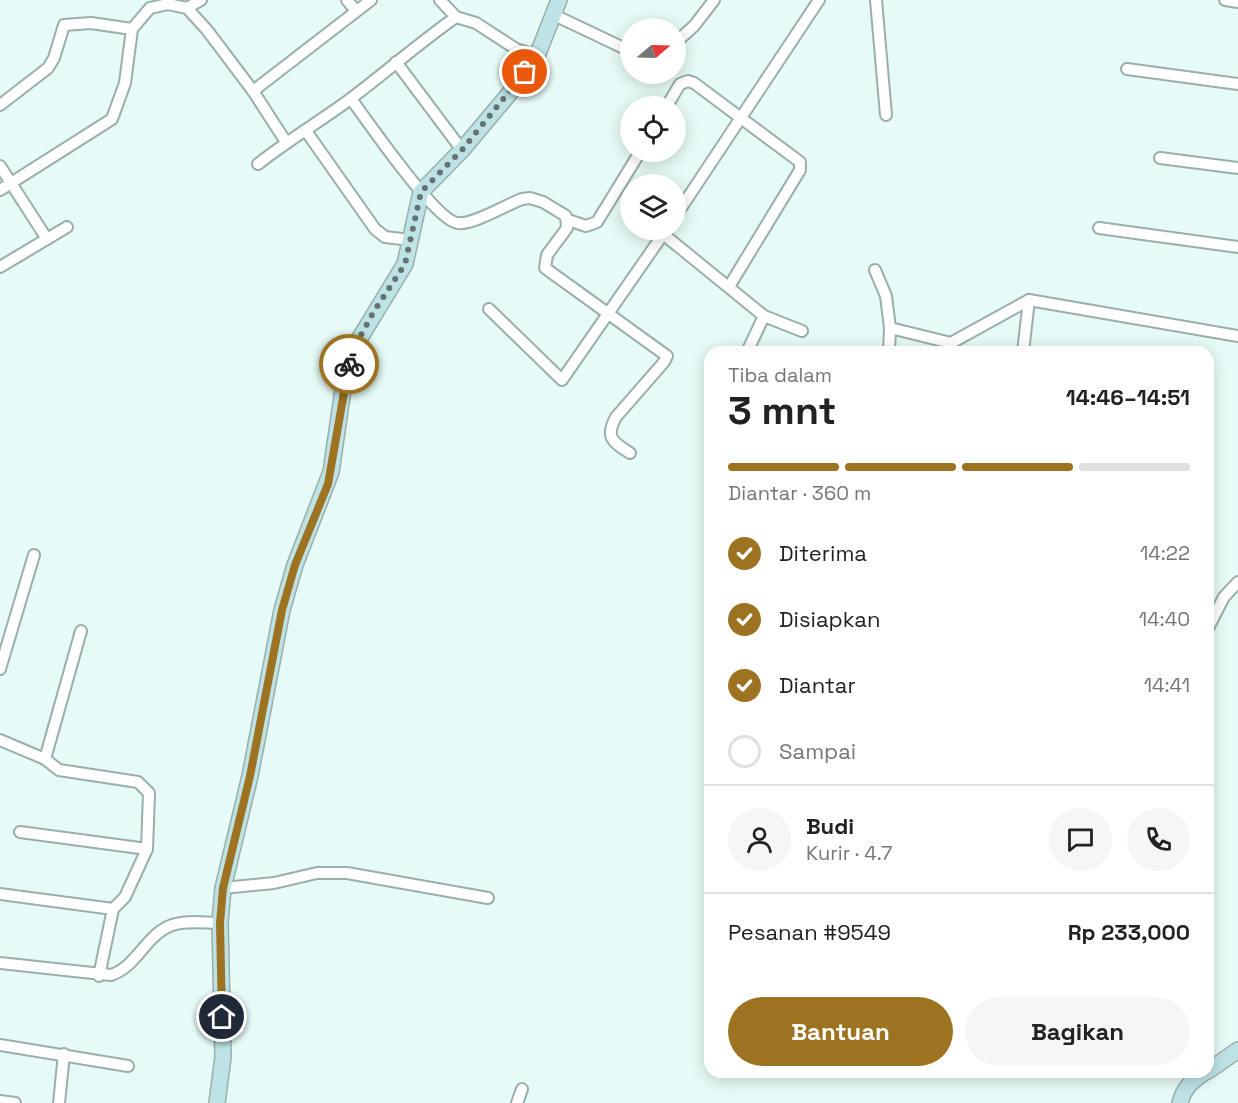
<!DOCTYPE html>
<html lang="id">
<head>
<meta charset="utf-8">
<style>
  body { margin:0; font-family:"Space Grotesk",sans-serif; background:#f6f6f6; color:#222; height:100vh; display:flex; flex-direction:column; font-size:22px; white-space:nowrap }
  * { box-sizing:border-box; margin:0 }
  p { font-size:20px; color:#767676 }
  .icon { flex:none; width:33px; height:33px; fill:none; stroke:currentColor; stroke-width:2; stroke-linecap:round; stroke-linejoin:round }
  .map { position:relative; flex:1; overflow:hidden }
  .panel { position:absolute; left:704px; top:346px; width:510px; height:732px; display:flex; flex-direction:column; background:#fff; border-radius:18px; box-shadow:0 3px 15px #0003 }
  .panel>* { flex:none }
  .needle { width:39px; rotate:71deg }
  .fabs { position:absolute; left:620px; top:18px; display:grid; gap:12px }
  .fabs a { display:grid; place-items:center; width:66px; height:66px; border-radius:50%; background:#fff; box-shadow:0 3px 15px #0003; font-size:30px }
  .pin { position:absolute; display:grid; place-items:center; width:51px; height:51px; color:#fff; margin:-26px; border:3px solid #fff; border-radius:50%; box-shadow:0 2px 6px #0007 }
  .courier { position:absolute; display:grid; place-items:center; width:60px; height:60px; margin:-30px; border:4px solid #9d7321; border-radius:50%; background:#fff; color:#222; box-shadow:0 2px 8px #0007 }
  .summary em { font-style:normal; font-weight:700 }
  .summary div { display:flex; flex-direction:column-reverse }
  .summary { display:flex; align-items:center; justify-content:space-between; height:102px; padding:0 24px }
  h1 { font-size:39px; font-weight:700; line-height:45px }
  .bar { display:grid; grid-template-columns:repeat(4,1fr); gap:9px 6px; align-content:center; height:72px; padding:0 24px }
  .bar i { height:8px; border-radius:4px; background:#e0e0e0 }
  .bar .active { background:#9d7321 }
  .bar p { grid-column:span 4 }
  .line { display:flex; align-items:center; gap:15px; padding:0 24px; border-top:2px solid #e0e0e0 }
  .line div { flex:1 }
  .round { display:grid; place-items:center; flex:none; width:63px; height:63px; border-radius:32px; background:#f6f6f6 }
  ol { padding:0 24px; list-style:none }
  li { display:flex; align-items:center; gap:18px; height:66px }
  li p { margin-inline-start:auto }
  li .icon { padding:6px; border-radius:50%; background:#9d7321; color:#fff; stroke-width:4 }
  li:last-child { color:#767676 }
  li i { width:33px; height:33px; border:3px solid #e0e0e0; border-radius:50% }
  .cta { display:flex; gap:12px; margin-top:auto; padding:12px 24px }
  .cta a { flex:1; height:69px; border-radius:36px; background:#9d7321; color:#fff; font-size:24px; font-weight:700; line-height:69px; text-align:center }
  .cta a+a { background:#f6f6f6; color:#222 }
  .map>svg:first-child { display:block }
</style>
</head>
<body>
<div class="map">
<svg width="1238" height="1103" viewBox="0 0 1238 1103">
  <rect width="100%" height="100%" fill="#e6fbf7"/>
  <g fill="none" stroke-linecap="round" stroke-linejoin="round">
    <defs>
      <g id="street">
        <path d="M347,0L356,11"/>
        <path d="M440,0L456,17L476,23L516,49L537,56"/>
        <path d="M876,0L886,115"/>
        <path d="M1225,0L1238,2"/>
        <path d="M187,8L201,0"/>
        <path d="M552,14L630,51"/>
        <path d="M675,43L694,26L714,0"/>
        <path d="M396,62L462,150"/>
        <path d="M1127,69L1238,84"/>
        <path d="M253,91L371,0"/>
        <path d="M351,99C367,120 436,222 458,223C473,225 506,205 522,199L530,198L543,202L566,216L567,228L547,255L545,268L667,356L664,362L616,417C605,437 612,442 630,453"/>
        <path d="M0,105L48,68L54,58L64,25L91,23L132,29"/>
        <path d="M667,106L680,84L688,81L694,83L800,162V170L730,285"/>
        <path d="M306,131L375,229L385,237L410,240"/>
        <path d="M1160,158L1238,168"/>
        <path d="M258,164C287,141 319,122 349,100C385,73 419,43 456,17"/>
        <path d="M0,166L47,239"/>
        <path d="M0,190L112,119L125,83L132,29L150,8L168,4L187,8L207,30L253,91L286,142"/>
        <path d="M675,217L819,0"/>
        <path d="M568,220L586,226L597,222L640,152"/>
        <path d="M1099,228L1238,247"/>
        <path d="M663,234L764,316L802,331"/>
        <path d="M0,267L67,227"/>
        <path d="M875,270L886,296L890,328"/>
        <path d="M489,309L562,380L666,230"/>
        <path d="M747,352L764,316"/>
        <path d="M889,352L890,328L951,343L1029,300L1238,336"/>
        <path d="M1023,352L1029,300"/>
        <path d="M1208,628L1224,597L1238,582"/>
        <path d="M0,669L34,555"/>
        <path d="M0,740L45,759L59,770L138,782L149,793L147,849L125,897L113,909L99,976"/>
        <path d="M45,759L81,631"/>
        <path d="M20,832L147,849"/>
        <path d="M223,888L274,883L317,873H347L488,898"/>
        <path d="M0,894L113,909"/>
        <path d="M0,963L111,975C138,966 145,935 172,925C187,920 205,923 220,923"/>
        <path d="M0,1045L128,1066"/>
        <path d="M0,1101L15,1103"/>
        <path d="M59,1103L64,1054"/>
        <path d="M517,1103L522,1089"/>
      </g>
      <g id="secondary">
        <path d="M1208,1071L1238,1050"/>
        <path d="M217,1103L223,1057L220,923L223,888L250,776L282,610L295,565L331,472L345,376L355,346L405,264L421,192L462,150L514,88L537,56L559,0"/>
        <path d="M1180,1103C1184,1087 1192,1081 1205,1072"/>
      </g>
    </defs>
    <!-- street casing -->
    <use href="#street" stroke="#9aaeaa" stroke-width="14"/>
    <!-- secondary casing -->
    <use href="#secondary" stroke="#9aaeaa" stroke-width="18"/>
    <!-- street -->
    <use href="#street" stroke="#fff" stroke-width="10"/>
    <!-- secondary -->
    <use href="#secondary" stroke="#bee3e6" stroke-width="15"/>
  </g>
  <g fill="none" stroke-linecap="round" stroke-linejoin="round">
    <!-- done -->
    <path stroke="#657270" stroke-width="6" stroke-dasharray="0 10.8" d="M349,364L355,346L373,313L405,264L421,192L462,150L525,72"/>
    <!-- route -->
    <path stroke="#9d7321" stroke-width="8" d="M222,1017L220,923L223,888L250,776L282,610L295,565L328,484L349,364"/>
  </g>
</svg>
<div class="fabs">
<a><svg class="needle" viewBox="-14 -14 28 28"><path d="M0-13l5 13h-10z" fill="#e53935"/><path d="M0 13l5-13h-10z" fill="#767676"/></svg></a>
<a><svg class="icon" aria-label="locate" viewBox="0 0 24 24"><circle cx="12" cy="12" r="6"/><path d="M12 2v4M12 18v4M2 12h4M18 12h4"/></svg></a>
<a><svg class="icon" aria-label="layers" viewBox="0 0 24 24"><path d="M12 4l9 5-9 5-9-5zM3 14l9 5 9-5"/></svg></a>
</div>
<div class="pin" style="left:525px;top:72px;background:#ea580c"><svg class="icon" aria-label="bag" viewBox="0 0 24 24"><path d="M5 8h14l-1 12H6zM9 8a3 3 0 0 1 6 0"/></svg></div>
<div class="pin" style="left:222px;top:1017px;background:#1f2937"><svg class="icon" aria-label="home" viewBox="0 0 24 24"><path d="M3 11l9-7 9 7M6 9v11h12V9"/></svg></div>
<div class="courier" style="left:349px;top:364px"><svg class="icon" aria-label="bike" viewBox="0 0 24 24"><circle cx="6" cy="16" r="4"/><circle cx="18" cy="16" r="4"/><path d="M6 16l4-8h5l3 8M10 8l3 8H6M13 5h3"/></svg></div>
<section class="panel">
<div class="summary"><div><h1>3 mnt</h1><p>Tiba dalam</p></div><em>14:46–14:51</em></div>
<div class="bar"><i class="active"></i><i class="active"></i><i class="active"></i><i></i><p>Diantar · 360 m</p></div>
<ol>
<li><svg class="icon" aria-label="check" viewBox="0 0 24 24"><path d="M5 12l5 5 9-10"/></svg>Diterima<p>14:22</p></li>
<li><svg class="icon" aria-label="check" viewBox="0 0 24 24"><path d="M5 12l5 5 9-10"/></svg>Disiapkan<p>14:40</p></li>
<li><svg class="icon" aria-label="check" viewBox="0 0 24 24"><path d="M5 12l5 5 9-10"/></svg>Diantar<p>14:41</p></li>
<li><i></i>Sampai</li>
</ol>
<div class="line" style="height:108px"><a class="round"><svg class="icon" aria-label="person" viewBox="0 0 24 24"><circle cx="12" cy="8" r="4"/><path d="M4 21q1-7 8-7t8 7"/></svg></a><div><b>Budi</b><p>Kurir · 4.7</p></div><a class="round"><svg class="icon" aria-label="chat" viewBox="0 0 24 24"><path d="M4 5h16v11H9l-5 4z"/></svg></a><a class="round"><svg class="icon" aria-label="phone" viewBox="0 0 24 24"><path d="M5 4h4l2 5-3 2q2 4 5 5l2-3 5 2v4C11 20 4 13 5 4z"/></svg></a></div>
<div class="line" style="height:78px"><div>Pesanan #9549</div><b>Rp 233,000</b></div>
<div class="cta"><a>Bantuan</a><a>Bagikan</a></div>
</section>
</div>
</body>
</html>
